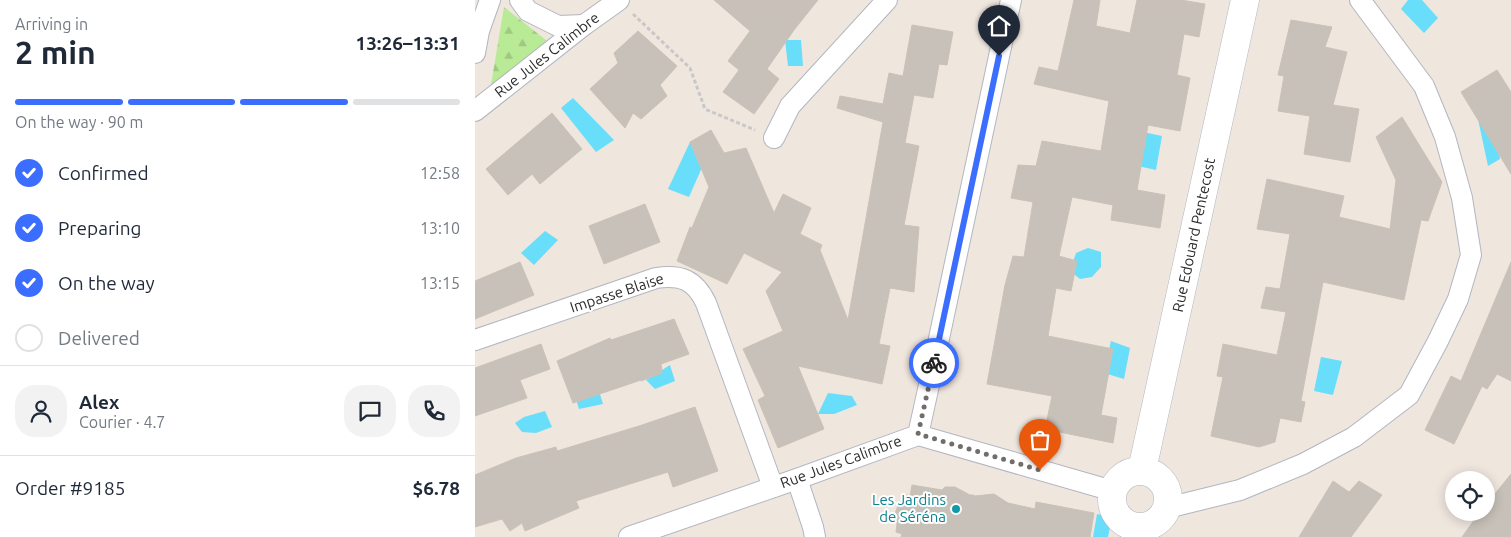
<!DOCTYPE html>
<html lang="en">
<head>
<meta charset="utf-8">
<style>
  body { margin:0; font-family:Ubuntu,sans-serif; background:#f2f2f3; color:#1f2937; height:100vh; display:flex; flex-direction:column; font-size:19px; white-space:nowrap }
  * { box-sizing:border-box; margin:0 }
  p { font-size:16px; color:#747a83 }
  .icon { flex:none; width:28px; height:28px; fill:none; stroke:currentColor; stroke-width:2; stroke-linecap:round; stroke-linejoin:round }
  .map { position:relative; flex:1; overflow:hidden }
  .details { display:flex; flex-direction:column; background:#fff; width:475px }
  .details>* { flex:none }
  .tools { position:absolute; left:970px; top:471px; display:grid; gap:10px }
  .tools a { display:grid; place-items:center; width:50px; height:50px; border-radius:50%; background:#fff; box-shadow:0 2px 12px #0003; font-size:25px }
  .pin { position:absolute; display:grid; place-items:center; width:42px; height:42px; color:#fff; margin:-51px -21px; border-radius:50% 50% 50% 0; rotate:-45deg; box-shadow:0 0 5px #0007 }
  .pin .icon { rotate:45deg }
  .courier { position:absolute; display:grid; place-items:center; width:50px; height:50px; margin:-25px; border:4px solid #3b6eff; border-radius:50%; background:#fff; color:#222; box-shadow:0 1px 6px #0007 }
  .head em { font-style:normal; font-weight:600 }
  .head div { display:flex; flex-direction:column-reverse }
  .head { display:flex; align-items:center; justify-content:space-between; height:85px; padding:0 15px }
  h1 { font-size:32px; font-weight:600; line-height:38px }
  .bar { display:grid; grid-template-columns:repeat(4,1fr); gap:8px 5px; align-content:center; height:60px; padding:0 15px }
  .bar i { height:6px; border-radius:4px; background:#e0e1e3 }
  .bar .active { background:#3b6eff }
  .bar p { grid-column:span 4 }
  .line { display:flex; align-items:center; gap:12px; padding:0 15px; border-top:1px solid #e0e1e3 }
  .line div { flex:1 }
  .round { display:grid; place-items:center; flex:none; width:52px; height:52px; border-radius:20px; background:#f2f2f3 }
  ol { padding:0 15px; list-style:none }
  li { display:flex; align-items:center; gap:15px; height:55px }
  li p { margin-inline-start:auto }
  li .icon { padding:5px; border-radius:50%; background:#3b6eff; color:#fff; stroke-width:4 }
  li:last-child { color:#747a83 }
  li i { width:28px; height:28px; border:2px solid #e0e1e3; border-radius:50% }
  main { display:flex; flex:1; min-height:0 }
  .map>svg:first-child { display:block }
</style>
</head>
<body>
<main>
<section class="details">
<div class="head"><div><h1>2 min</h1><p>Arriving in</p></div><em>13:26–13:31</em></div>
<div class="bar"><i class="active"></i><i class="active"></i><i class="active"></i><i></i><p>On the way · 90 m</p></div>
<ol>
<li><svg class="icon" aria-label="check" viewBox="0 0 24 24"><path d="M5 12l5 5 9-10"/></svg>Confirmed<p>12:58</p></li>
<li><svg class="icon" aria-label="check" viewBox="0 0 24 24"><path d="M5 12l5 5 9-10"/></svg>Preparing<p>13:10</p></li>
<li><svg class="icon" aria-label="check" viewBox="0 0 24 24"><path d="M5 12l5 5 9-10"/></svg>On the way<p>13:15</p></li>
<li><i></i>Delivered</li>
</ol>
<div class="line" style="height:90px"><a class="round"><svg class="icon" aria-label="person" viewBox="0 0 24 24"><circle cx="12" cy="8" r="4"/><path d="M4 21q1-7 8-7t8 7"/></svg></a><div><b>Alex</b><p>Courier · 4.7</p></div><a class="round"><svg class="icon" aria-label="chat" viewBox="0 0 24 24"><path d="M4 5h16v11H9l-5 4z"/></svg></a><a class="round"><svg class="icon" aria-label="phone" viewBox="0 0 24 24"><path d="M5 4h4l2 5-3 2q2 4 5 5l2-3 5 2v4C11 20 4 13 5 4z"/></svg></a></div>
<div class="line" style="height:65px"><div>Order #9185</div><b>$6.78</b></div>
</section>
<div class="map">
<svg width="1036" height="537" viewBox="0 0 1036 537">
  <defs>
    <pattern id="forest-firs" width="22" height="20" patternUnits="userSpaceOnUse" patternTransform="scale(1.25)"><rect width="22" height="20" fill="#b9ea96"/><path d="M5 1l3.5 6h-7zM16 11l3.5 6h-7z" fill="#9fc981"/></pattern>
  </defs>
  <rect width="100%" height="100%" fill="#efe6de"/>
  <!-- forest -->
  <path fill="url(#forest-firs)" d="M29,7L76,44L15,91Z"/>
  <!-- water -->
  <g fill="#68defa">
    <path d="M933,0H947L963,18L949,33L926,9Z"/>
    <path d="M310,40H326L328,66H313Z"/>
    <path d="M98,98L139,140L121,152L86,108Z"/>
    <path d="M1003,119L1020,121L1025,159L1013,166Z"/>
    <path d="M668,132L687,136L681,170L663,166Z"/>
    <path d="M215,142L232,156L214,197L193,189Z"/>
    <path d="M70,231L83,240L59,265L46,253Z"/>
    <path d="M613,248L626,252V267L617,277L605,279L595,271L601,253Z"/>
    <path d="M636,341L655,348L649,379L629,373Z"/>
    <path d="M846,357L867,361L858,395L839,391Z"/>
    <path d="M195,365L200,381L180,389L171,380Z"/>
    <path d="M122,384L128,404L104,409L98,389Z"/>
    <path d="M353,393L377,396L382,405L359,414H343Z"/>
    <path d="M70,411L77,427L61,433L47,432L40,423L49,417Z"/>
    <path d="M622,514L637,517L633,537H618Z"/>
  </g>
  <!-- building -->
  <g fill="#c7c1b9" stroke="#cbc2b7">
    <path d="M239,0H343L319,30L292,69L304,79L279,114L248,92L264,70L253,61L275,31Z"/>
    <path d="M599,0H625L621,26L655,33L662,0H706L730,4L724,37L709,34L702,75L715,78L705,131L673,125L662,190L690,195L685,228L636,220L638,205L597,197L584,256L602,261L596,291L581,288L573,336L638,349L626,415L642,418L638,443L570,429L577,396L512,384L530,285L538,256L549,257L558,202L536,198L543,165L561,166L567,141L626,151L634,101L559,84L564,67L583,71Z"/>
    <path d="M816,20L857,27L850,47L872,52L858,105L884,109L875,162L829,154L835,116L803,111L809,76L803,75Z"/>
    <path d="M437,25L478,32L472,65L464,64L458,98L439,95L430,143L444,146L429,225L444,227L439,292L415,288L404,344L415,346L407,384L323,366L349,429L303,448L283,400L290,396L268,349L308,331L291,291L307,272L269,253L252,284L202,261L215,227L217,228L234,187L215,142L236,130L249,153L271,148L299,213L308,194L336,208L325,234L347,245L345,250L373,320L408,122L362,108L365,96L408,104L414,73L428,76Z"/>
    <path d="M163,31L202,66L185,85L192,96L166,119L158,113L150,128L115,89L143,63L139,53Z"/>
    <path d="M1022,70L1036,92V174L986,92Z"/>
    <path d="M77,113L107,149L65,184L57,174L33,195L11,169Z"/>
    <path d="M927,117L967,182L953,221L946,220L929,300L848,282L826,401L830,402L826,422L805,418L800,442L784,447L736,436L748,377L742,376L748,344L802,355L811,312L786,308L791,287L805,289L815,234L782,229L792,179L869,196L864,217L915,229L921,180L901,137Z"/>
    <path d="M170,204L185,242L129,264L114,226Z"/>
    <path d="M45,262L59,295L0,319V281Z"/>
    <path d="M1036,262V381L1022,374L1012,389L1007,386L979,444L950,430L976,376L986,381Z"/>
    <path d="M199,319L214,354L186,364L187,373L166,381V380L98,403L82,361L135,338L136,340Z"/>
    <path d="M66,344L75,369L45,380L52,398L0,416V368Z"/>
    <path d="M220,407L243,471L198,487L193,472L101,501L104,508L50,531L47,523L35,531L27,519L0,527V475L41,458L81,447L82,451L164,426Z"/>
    <path d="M1036,474V537H987L1005,512H1011V505Z"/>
    <path d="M858,481L874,492L884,481L907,495L876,537H824Z"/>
    <path d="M437,485L467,490L470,487H480L495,495H498L500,496L519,494L533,503L560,509L561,502L619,513L615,537H426L427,534L421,532L422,524L420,519V513L423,506L427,502L428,494L435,496Z"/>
  </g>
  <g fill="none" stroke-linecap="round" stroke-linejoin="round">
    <defs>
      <g id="street">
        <path d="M45,0L53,11L83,26L109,25"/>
        <path d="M0,53L4,31L15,0"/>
        <path d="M0,111L109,25L144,0"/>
        <path d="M299,138L315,106L412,0"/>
        <path d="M0,340L181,278C206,274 220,280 231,303L298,487"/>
        <path d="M443,435L638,491"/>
        <path d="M322,479L338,527L340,537"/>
        <path d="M692,508L765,490L828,464L879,437L934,395L963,341L983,299L996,255L987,198L970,137L949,86L885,0"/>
        <path d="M154,537L322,479L443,435L456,376L536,0"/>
      </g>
      <g id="secondary">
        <path d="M667,470L770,0"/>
        <circle cx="665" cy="499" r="28"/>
      </g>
    </defs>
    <!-- street casing -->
    <use href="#street" stroke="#b2b6c1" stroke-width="22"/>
    <!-- secondary casing -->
    <use href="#secondary" stroke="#b2b6c1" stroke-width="29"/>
    <!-- path -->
    <path stroke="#c8c8c8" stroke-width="3" stroke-dasharray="4 2.5" stroke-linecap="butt" d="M158,14L215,68L230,109L280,130"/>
    <!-- street -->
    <use href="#street" stroke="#fff" stroke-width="20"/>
    <!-- secondary -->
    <use href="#secondary" stroke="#fff" stroke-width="28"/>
  </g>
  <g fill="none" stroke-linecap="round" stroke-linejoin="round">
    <!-- done -->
    <path stroke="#706d6a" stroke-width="5" stroke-dasharray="0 9" d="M459,363L443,434L565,470"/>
    <!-- route -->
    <path stroke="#3b6eff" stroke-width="6" d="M459,363L524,56"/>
  </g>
  <!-- markers -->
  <circle fill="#0f9aa8" stroke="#fff" stroke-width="2" cx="481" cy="509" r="5"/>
  <g text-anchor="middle" stroke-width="4" stroke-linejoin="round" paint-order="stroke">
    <!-- street labels -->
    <g font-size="15" fill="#2c2c2c" stroke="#fff">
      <text transform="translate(72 55) rotate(-38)" y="5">Rue Jules Calimbre</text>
      <text transform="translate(719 235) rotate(-78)" y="5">Rue Edouard Pentecost</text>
      <text transform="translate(142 293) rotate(-18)" y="5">Impasse Blaise</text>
      <text transform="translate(366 462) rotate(-20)" y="5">Rue Jules Calimbre</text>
    </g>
    <!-- culture labels -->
    <g font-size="15" fill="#0d838f" stroke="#fff" text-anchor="end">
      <text x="471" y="505">Les Jardins<tspan x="471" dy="17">de Séréna</tspan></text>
    </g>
  </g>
</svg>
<div class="tools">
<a><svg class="icon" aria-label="locate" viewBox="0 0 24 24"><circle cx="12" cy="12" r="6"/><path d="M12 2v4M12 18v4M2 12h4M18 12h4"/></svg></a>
</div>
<div class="pin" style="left:565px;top:470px;background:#ea580c"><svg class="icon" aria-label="bag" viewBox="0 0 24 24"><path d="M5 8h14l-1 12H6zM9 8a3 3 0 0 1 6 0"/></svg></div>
<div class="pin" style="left:524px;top:56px;background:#1f2937"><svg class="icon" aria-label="home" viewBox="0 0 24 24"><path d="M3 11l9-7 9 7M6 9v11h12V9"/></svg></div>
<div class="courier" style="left:459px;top:363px"><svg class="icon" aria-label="bike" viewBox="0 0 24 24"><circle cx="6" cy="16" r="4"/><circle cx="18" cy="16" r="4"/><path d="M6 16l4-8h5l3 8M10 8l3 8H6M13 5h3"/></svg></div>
</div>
</main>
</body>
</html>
